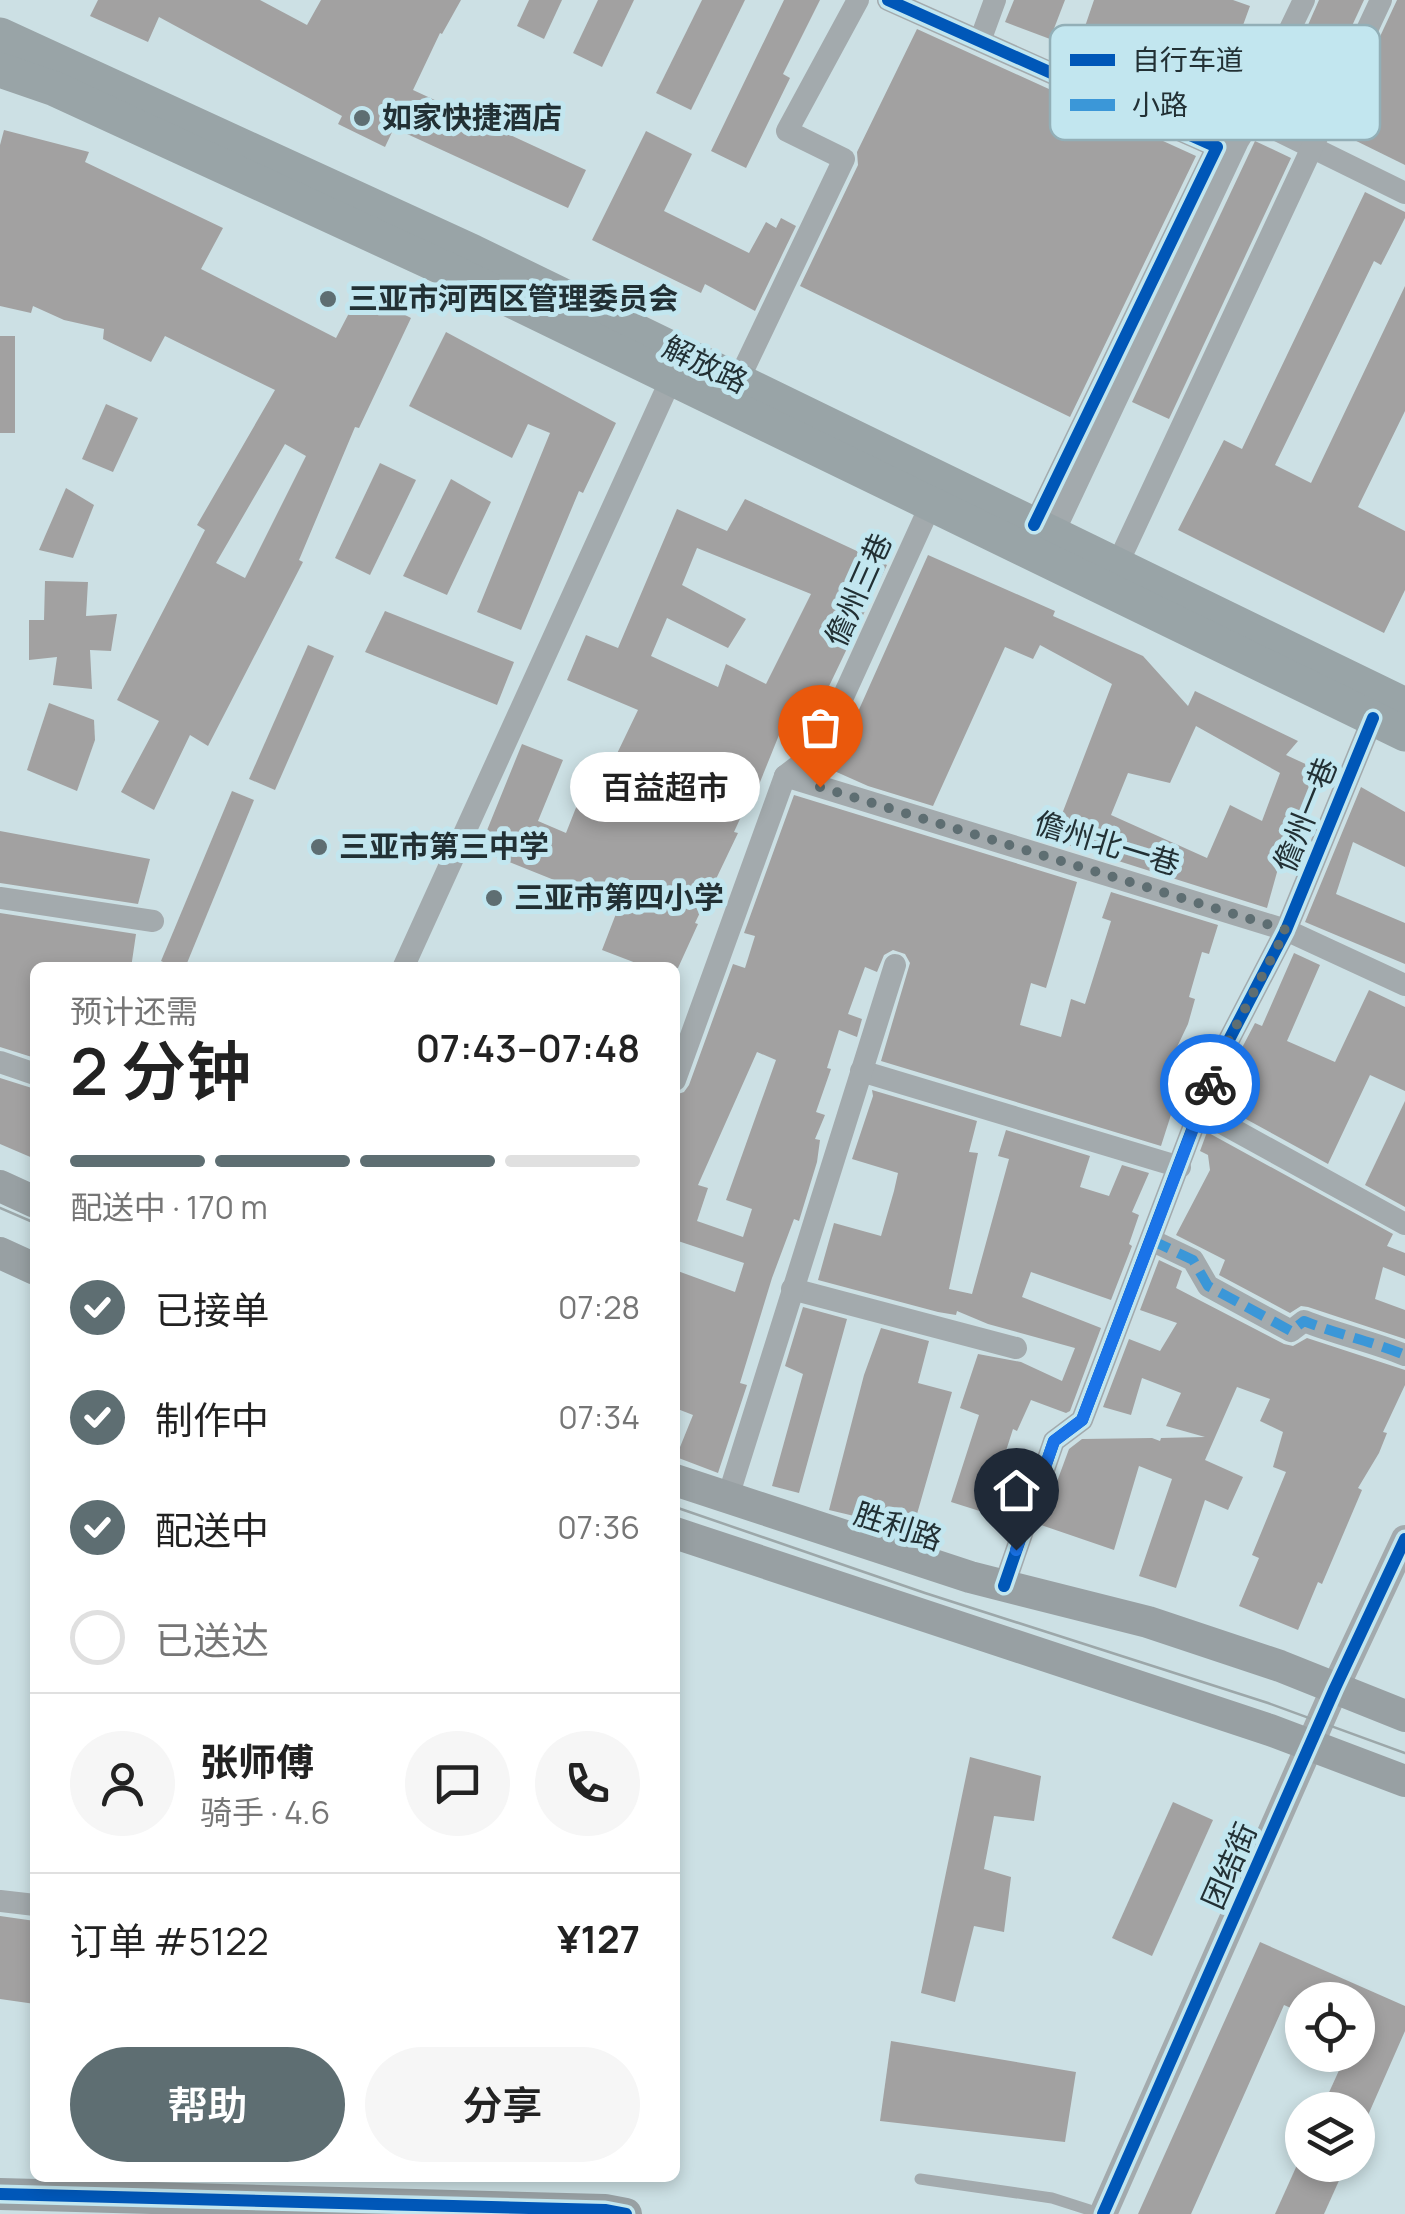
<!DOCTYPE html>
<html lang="zh">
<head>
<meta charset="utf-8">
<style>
  body { margin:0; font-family:Manrope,"Noto Sans SC",sans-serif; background:#f6f6f6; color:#222; height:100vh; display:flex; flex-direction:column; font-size:38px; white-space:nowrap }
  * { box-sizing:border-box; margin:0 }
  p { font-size:32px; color:#767676 }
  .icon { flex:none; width:55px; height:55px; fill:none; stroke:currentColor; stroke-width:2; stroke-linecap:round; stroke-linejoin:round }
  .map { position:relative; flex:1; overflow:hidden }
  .details { position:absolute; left:30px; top:962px; width:650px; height:1220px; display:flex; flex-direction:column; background:#fff; border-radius:15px; box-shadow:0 5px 15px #0003 }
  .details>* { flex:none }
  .buttons { position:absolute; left:1285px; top:1982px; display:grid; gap:20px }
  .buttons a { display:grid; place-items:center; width:90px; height:90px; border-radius:50%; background:#fff; box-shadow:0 5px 15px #0003; font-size:50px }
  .pin { position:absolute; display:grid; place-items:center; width:85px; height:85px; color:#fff; margin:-102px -42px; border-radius:50% 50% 50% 0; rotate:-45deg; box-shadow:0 0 10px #0007 }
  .pin .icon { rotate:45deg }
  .courier { position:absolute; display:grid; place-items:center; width:100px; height:100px; margin:-50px; border:8px solid #1a73e8; border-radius:50%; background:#fff; color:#222; box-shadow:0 2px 12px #0007 }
  .bubble { position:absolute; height:70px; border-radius:35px; background:#fff; box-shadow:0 5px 15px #0003; font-size:32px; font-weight:600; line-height:70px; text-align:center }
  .overview em { font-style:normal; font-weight:600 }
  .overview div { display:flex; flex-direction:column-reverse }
  .overview { display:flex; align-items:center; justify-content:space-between; height:170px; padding:0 40px }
  h1 { font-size:65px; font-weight:600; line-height:75px }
  .bar { display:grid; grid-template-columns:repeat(4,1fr); gap:15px 10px; align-content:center; height:120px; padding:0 40px }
  .bar i { height:12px; border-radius:8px; background:#e0e0e0 }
  .bar .current { background:#5e6e72 }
  .bar p { grid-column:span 4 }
  .line { display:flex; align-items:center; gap:25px; padding:0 40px; border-top:2px solid #e0e0e0 }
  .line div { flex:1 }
  .round { display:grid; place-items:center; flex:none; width:105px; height:105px; border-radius:52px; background:#f6f6f6 }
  ol { padding:0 40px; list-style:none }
  li { display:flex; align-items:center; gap:30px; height:110px }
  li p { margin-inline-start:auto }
  li .icon { padding:10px; border-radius:50%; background:#5e6e72; color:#fff; stroke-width:4 }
  li:last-child { color:#767676 }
  li i { width:55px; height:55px; border:5px solid #e0e0e0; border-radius:50% }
  .action { display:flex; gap:20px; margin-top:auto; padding:20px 40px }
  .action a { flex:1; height:115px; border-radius:60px; background:#5e6e72; color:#fff; font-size:40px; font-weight:600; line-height:115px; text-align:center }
  .action a+a { background:#f6f6f6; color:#222 }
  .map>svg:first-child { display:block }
</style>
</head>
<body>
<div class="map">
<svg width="1405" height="2214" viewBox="0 0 1405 2214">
  <rect width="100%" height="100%" fill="#cce0e4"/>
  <!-- building -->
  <g fill="#a2a1a1" fill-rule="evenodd">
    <path d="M98,0H260L307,25L321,0H461L442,34L440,33L413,90L586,170L568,208L394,128L385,147L338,124L342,116L159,17L148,42L90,16Z"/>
    <path d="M529,0H562L544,39L517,26Z"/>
    <path d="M598,0H634L602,67L573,53Z"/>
    <path d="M702,0H745L691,110L656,93Z"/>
    <path d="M784,0H820L783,74L790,78L746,168L711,151Z"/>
    <path d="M1014,0H1065L1050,39L1005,22Z"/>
    <path d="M1094,0H1233L1250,6L1210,116L1187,107L1188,104L1143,89L1148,74L1077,50Z"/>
    <path d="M1319,0H1364L1338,56L1299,125L1271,109Z"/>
    <path d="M1397,0H1405V165L1336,131Z"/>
    <path d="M917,29L1196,156L1070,417L800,286L858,165L857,152Z"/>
    <path d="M4,130L89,152L85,162L223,228L201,269L336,338L360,292L411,318L359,428L355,427L299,560L303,562L208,746L190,735L154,810L121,792L159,721L117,700L205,530L197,525L275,390L165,336L151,362L103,339L104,329L64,320L33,306L31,313L0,306V145ZM285,444L306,456L245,578L216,563Z"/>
    <path d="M646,131L692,154L664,211L749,253L766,222L776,228L781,218L796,226L755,311L705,284L701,293L592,240Z"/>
    <path d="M1255,141L1291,158L1169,419L1132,402Z"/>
    <path d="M1365,192L1405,212V218L1381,265L1374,261L1275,465L1311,483L1405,286V411L1358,507L1405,531V590L1384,633L1178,530L1224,440L1242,449Z"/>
    <path d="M446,332L616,423L583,493L579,491L521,630L477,612L550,433L528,424L512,458L409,406Z"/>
    <rect x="0" y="336" width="15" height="97"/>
    <path d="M106,404L138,418L113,472L82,459Z"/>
    <path d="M380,463L416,480L370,575L335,558Z"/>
    <path d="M451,479L491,502L447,595L403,576Z"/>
    <path d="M66,488L94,505L73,558L39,550Z"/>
    <path d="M745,499L887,565L809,728L803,733L788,727L784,736L779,735L758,787L755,786L734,832L738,833L695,923L698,924L678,968H649L602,950L619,906L479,850L522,744L563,760L538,821L566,833L596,757L612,764L638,710L567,680L586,635L618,648L677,509L727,531ZM697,548L811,594L766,684L726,664L718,687L651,656L667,618L728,648L746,619L682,585Z"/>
    <path d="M928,555L1055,611L1053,616L1143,656L1188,706L1195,691L1298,741L1286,755L1325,773L1298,824L1301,825L1287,866L1279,865L1267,908L1052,840L1112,684L1040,645L1033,659L1005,647L933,806L868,786L832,770ZM1196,726L1280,773L1262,821L1230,805L1207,858L1111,815L1128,773L1170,783Z"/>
    <path d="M45,581L88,582L86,616L117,614L111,651L90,650L92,689L53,685L57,657L29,660V620H44Z"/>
    <path d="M385,611L514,662L497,705L365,652Z"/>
    <path d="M308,645L334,656L275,790L249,779Z"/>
    <path d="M49,703L94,720L95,740L77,791L27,770Z"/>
    <path d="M1361,787L1405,812V867L1353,842L1336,894L1405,923V964L1305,922Z"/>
    <path d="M232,791L254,800L185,968H176L161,961Z"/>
    <path d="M794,795L1077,882L1046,988L1031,983L1020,1025L1061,1037L1071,999L1085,1004L1111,921L1102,918L1111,892L1218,925L1209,954L1202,952L1189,997L1195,999L1188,1024L1166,1070L1188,1076L1182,1098L1177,1096L1161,1146L881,1061L910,963L905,954L893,950L884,955L877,972L865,967L848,1014L862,1019L857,1037L839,1030L827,1068L831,1069L816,1112L825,1115L815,1139L820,1140L817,1162L799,1221L794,1219L772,1278L740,1383L747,1385L718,1473L676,1457L693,1415L675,1408V1270L735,1292L744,1263L675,1240V1095L684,1092L689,1085L733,964L745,968L755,936L744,933ZM757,1052L776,1060L726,1200L752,1209L743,1237L697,1221L708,1188L698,1185Z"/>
    <path d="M0,831L150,859L138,904L0,883Z"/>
    <path d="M0,913L136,934L131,968H35V1058L0,1047Z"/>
    <path d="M1294,953L1320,965L1287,1041L1335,1062L1369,990L1405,1007V1091L1370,1075L1328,1164L1222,1106L1237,1064L1234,1063L1255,1023L1262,1026Z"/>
    <path d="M0,1078L35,1089V1159L0,1144Z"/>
    <path d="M872,1090L977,1121L969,1152L978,1153L949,1289L972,1294L1009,1159L998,1156L1006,1130L1090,1156L1080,1187L1109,1196L1122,1165L1149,1173L1132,1212L1139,1215L1129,1244L1132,1246L1111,1300L1031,1272L1022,1297L1101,1328L1070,1411L1066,1413L1031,1400L1017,1431L1013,1429L986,1513L951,1502L979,1415L960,1408L978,1354L1021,1362L1062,1381L1075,1348L988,1324L957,1311L956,1315L938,1312L818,1280L834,1223L881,1236L894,1191L898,1173L852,1159L873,1096Z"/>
    <path d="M1405,1101V1207L1365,1185Z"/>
    <path d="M1207,1132L1393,1234L1387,1246L1405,1253V1276L1383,1267L1375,1299L1405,1310V1339L1308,1307L1301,1306L1290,1313L1219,1275L1225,1260L1176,1235L1210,1170L1208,1155L1200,1151Z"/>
    <path d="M1159,1260L1182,1271L1176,1288L1284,1344L1293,1346L1307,1338L1405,1370V1385L1383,1432L1387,1433L1379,1453L1358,1488L1362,1490L1322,1584L1318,1582L1298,1630L1239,1606L1259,1558L1252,1555L1286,1472L1273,1467L1283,1432L1260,1421L1270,1399L1237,1387L1205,1460L1243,1477L1228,1510L1205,1500L1176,1588L1139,1576L1172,1479L1139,1466L1114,1550L1041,1525L1069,1449L1082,1439L1152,1438L1160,1441L1161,1438L1205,1437L1166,1426L1181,1393L1142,1378L1131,1415L1103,1407L1129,1339L1160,1351L1177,1323L1140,1310Z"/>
    <path d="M803,1307L847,1319L799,1493L772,1486L803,1374L785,1366Z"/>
    <path d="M881,1328L929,1341L918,1383L952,1392L915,1521L874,1509L871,1520L829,1510L864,1375Z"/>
    <path d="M970,1757L1041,1776L1034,1821L994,1816L984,1869L1011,1877L1004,1932L974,1926L955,2002L921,1993Z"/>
    <path d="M1173,1802L1213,1820L1152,1956L1112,1938Z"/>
    <path d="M0,1916L35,1921V2004L0,1999Z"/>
    <path d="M1260,1942L1405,2006V2031L1358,2138V2110H1321L1346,2055H1358V2000H1302V2013L1284,2005L1191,2214H1138Z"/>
    <path d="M891,2041L1076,2072L1065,2142L880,2121Z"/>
    <path d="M1297,2165H1346L1324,2214H1275Z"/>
  </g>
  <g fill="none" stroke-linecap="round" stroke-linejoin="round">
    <!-- service -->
    <path stroke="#a3aaad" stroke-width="11" d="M920,2179L1052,2198L1102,2214"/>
    <!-- minor -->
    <g stroke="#a3aaad" stroke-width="22">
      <path d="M888,0L1217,147L1034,525"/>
      <path d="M980,41L995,0"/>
      <path d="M1252,118L1405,193"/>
      <path d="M738,381L844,159L787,131L858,0"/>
      <path d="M1053,534L1238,141L1252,118L1264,83L1304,0"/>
      <path d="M1117,565L1381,0"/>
      <path d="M785,776L1286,930L1405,985"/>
      <path d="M0,898L153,921"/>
      <path d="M403,968L671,379"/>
      <path d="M0,1062L35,1074"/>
      <path d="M861,1071L1180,1167"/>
      <path d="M675,1080L785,776L815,753L828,730L931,504"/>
      <path d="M1200,1111L1405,1224"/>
      <path d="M1151,1240L1193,1260L1208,1286L1291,1331L1304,1321C1339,1335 1371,1341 1405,1355"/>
      <path d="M792,1289L1016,1348"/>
      <path d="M728,1497L895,965"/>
      <path d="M1004,1586L1054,1441L1082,1420L1219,1059L1286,930L1373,718"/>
      <path d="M0,1901L35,1905"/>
    </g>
    <!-- tertiary -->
    <path stroke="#a3aaad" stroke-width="28" d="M1103,2214L1335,1688L1405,1539"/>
    <!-- secondary -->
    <g stroke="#98a0a3" stroke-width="32">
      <path d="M0,1186L35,1202"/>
      <path d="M0,1253L35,1269"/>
      <path d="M675,1480L970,1577L1148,1622L1280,1666L1405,1716"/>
      <path d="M675,1533L1270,1730L1405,1781"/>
      <path d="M0,2194L605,2210L626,2214"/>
    </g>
    <!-- primary -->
    <g stroke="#99a4a7" stroke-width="35">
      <path d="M0,35L473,252L1405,705"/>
      <path d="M0,70L55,89L457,274L1405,734"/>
    </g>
    <!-- tram -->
    <g stroke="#9ca7a9" stroke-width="2.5">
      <path d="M0,1208L35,1223"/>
      <path d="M675,1507L925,1593L1268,1703L1405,1753"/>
    </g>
    <!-- quiet -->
    <path stroke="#3b97d8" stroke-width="10" stroke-dasharray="20 10" stroke-linecap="butt" d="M1151,1240L1193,1260L1208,1286L1291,1331L1304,1321C1339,1335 1371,1341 1405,1355"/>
    <defs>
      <g id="cycleway">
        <path d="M888,0L1217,147L1034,525"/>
        <path d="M1004,1586L1054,1441L1082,1420L1219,1059L1286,930L1373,718"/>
        <path d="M0,2194L605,2210L626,2214"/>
        <path d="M1103,2214L1335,1688L1405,1539"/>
      </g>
    </defs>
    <!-- cycleway casing -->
    <use href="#cycleway" stroke="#c2e6ef" stroke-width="19"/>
    <!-- cycleway -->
    <use href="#cycleway" stroke="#0057b8" stroke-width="12"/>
  </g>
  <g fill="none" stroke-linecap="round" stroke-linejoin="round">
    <!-- done -->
    <path stroke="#5e6e72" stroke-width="10" stroke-dasharray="0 18" d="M820,787L1286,930L1219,1059L1210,1084"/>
    <!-- route -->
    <path stroke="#1a73e8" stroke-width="12" d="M1016,1550L1054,1441L1082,1420L1210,1084"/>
  </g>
  <!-- markers -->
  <g fill="#5e6e72" stroke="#c2e6ef" stroke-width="4">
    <circle cx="362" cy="118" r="10"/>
    <circle cx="328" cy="299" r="10"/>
    <circle cx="319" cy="847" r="10"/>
    <circle cx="494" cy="898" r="10"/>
  </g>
  <g text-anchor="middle" stroke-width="10" stroke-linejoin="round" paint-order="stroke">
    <!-- poi labels -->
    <g font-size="30" font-weight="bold" fill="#223034" stroke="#c2e6ef" text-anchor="start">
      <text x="382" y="128">如家快捷酒店</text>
      <text x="348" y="309">三亚市河西区管理委员会</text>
      <text x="339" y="857">三亚市第三中学</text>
      <text x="514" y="908">三亚市第四小学</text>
    </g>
    <!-- street labels -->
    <g font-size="30" fill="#223034" stroke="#c2e6ef">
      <text transform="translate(705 365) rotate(26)" y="10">解放路</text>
      <text transform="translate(859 590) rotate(-66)" y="10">儋州三巷</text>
      <text transform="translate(1306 815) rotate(-68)" y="10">儋州一巷</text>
      <text transform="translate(1107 844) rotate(17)" y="10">儋州北一巷</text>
      <text transform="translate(898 1527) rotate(18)" y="10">胜利路</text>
      <text transform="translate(1230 1866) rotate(-66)" y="10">团结街</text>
    </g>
  </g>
  <!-- legend -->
  <rect x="1050" y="25" width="330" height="115" rx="15" fill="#c2e6ef" stroke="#92afb7" stroke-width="2.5"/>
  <rect x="1070" y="54" width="45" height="12" fill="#0057b8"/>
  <rect x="1070" y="99" width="45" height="12" fill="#3b97d8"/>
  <g font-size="28" fill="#223034">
    <text x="1132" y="70">自行车道</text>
    <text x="1132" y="115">小路</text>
  </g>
</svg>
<div class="buttons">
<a><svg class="icon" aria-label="locate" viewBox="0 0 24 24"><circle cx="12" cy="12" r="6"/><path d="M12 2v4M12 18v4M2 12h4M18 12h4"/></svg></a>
<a><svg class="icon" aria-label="layers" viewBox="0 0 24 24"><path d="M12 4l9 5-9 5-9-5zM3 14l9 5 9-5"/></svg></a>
</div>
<div class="pin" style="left:820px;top:787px;background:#ea580c"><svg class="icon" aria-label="bag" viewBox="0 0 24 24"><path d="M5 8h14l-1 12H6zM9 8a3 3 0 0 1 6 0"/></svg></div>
<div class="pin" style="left:1016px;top:1550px;background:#1f2937"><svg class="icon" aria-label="home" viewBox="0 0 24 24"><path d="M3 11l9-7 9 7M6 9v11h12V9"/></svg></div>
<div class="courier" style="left:1210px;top:1084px"><svg class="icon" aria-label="bike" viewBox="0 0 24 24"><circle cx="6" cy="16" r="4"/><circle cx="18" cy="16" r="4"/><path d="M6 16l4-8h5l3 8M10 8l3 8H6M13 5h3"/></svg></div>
<div class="bubble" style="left:570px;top:752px;width:190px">百益超市</div>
<section class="details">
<div class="overview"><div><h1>2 分钟</h1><p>预计还需</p></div><em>07:43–07:48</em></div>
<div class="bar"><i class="current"></i><i class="current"></i><i class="current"></i><i></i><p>配送中 · 170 m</p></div>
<ol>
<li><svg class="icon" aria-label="check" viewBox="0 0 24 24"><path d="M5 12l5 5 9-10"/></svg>已接单<p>07:28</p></li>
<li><svg class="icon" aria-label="check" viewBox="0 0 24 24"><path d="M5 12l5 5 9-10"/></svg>制作中<p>07:34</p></li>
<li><svg class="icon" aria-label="check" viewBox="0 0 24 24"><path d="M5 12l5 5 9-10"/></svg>配送中<p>07:36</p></li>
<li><i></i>已送达</li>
</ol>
<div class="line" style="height:180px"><a class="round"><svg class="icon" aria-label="person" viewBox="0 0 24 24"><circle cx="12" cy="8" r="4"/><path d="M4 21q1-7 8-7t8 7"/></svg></a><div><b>张师傅</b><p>骑手 · 4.6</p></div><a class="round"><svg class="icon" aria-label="chat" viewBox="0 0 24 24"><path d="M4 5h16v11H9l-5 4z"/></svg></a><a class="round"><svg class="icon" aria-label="phone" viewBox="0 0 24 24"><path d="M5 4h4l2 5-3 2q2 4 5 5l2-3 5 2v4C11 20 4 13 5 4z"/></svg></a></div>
<div class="line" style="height:130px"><div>订单 #5122</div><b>¥127</b></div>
<div class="action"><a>帮助</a><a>分享</a></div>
</section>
</div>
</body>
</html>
